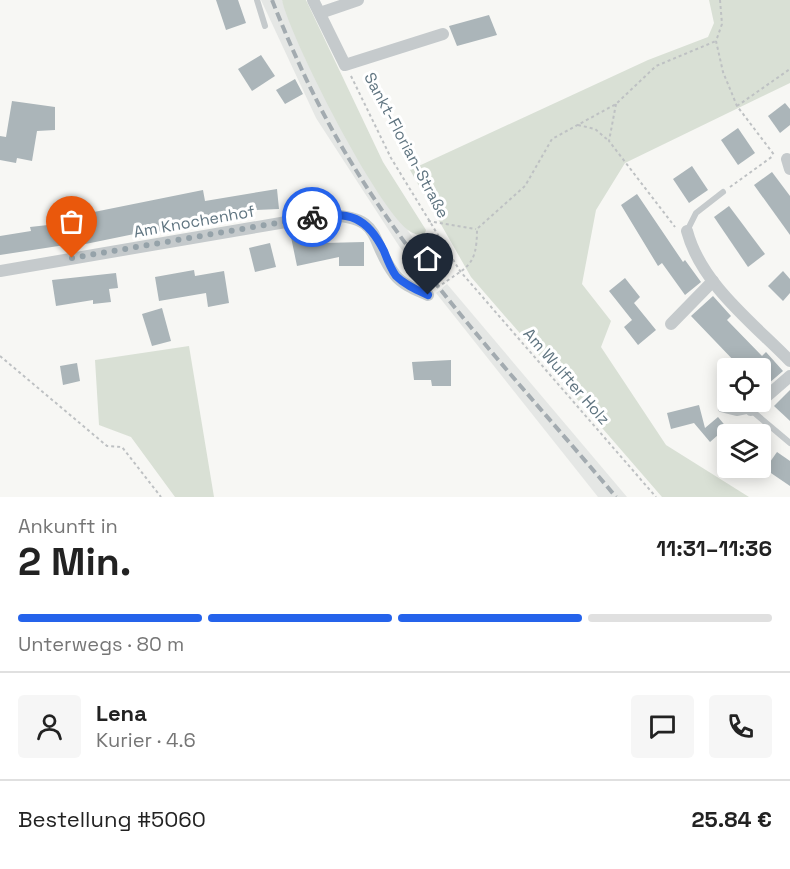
<!DOCTYPE html>
<html lang="de">
<head>
<meta charset="utf-8">
<style>
  body { margin:0; font-family:"Space Grotesk",sans-serif; background:#f6f6f6; color:#222; height:100vh; display:flex; flex-direction:column; font-size:22px; white-space:nowrap }
  * { box-sizing:border-box; margin:0 }
  p { font-size:20px; color:#767676 }
  .icon { flex:none; width:33px; height:33px; fill:none; stroke:currentColor; stroke-width:2; stroke-linecap:round; stroke-linejoin:round }
  .map { position:relative; height:497px; overflow:hidden }
  .panel { display:flex; flex-direction:column; background:#fff; flex:1 }
  .panel>* { flex:none }
  .controls { position:absolute; left:717px; top:358px; display:grid; gap:12px }
  .controls a { display:grid; place-items:center; width:54px; height:54px; border-radius:6px; background:#fff; box-shadow:0 3px 15px #0003; font-size:30px }
  .pin { position:absolute; display:grid; place-items:center; width:51px; height:51px; color:#fff; margin:-62px -26px; border-radius:50% 50% 50% 0; rotate:-45deg; box-shadow:0 0 6px #0007 }
  .pin .icon { rotate:45deg }
  .courier { position:absolute; display:grid; place-items:center; width:60px; height:60px; margin:-30px; border:4px solid #2563eb; border-radius:50%; background:#fff; color:#222; box-shadow:0 2px 8px #0007 }
  .overview em { font-style:normal; font-weight:700 }
  .overview div { display:flex; flex-direction:column-reverse }
  .overview { display:flex; align-items:center; justify-content:space-between; height:102px; padding:0 18px }
  h1 { font-size:39px; font-weight:700; line-height:45px }
  .bar { display:grid; grid-template-columns:repeat(4,1fr); gap:9px 6px; align-content:center; height:72px; padding:0 18px }
  .bar i { height:8px; border-radius:4px; background:#e0e0e0 }
  .bar .current { background:#2563eb }
  .bar p { grid-column:span 4 }
  .line { display:flex; align-items:center; gap:15px; padding:0 18px; border-top:2px solid #e0e0e0 }
  .line div { flex:1 }
  .round { display:grid; place-items:center; flex:none; width:63px; height:63px; border-radius:6px; background:#f6f6f6 }
  .map>svg:first-child { display:block }
</style>
</head>
<body>
<div class="map">
<svg width="790" height="497" viewBox="0 0 790 497">
  <rect width="100%" height="100%" fill="#f7f7f4"/>
  <!-- built -->
  <g fill="#e5e7e5">
    <path d="M261,0H282L305,58L362,166L443,280L432,288L399,246L316,118Z"/>
    <path d="M447,284L627,497H598L436,293Z"/>
  </g>
  <!-- green -->
  <g fill="#d9e0d5">
    <path d="M282,0H306L383,162L426,230L424,236C420,235 414,234 411,232C380,215 290,38 282,0Z"/>
    <path d="M709,0H790V83L625,163L596,210L582,284L611,321L601,347L666,445L749,497H662L471,277L410,170L648,60L708,37L714,23Z"/>
    <path d="M189,346L214,497H175L131,437L99,425L95,360Z"/>
  </g>
  <!-- building -->
  <g fill="#abb5b9">
    <path d="M216,0H238L246,23L226,30Z"/>
    <path d="M489,15L497,35L457,46L449,26Z"/>
    <path d="M261,55L275,76L252,91L238,69Z"/>
    <path d="M295,79L303,94L285,104L276,90Z"/>
    <path d="M12,101L55,107V130L37,131L32,161L17,158L16,163L0,160V136L6,137Z"/>
    <path d="M785,103L790,109V125L780,133L768,116Z"/>
    <path d="M738,128L755,153L738,165L721,140Z"/>
    <path d="M692,166L708,190L689,203L673,179Z"/>
    <path d="M772,172L790,196V235L754,185Z"/>
    <path d="M277,189L279,209L256,210L170,230L144,234V232L66,248L65,245L0,255V236L31,231L30,227L75,222L72,204L87,202L89,213L203,190L205,201Z"/>
    <path d="M637,194L683,262L685,260L701,282L685,295L662,263L658,266L621,205Z"/>
    <path d="M729,206L765,254L748,267L714,217Z"/>
    <path d="M322,231L324,243L364,242V266H339V257L297,266L291,237Z"/>
    <path d="M270,243L276,267L255,272L249,248Z"/>
    <path d="M194,270L195,276L224,271L229,303L208,307L206,293L159,301L155,277Z"/>
    <path d="M783,271L790,279V293L783,301L768,286Z"/>
    <path d="M116,273L118,288L109,289L111,302L93,304V300L56,306L52,280Z"/>
    <path d="M625,278L640,297L634,303L656,330L638,345L624,327L632,320L609,291Z"/>
    <path d="M713,296L731,316L727,320L762,356L766,352L783,371L768,384L760,376V369H754L744,358L738,365L691,316Z"/>
    <path d="M162,308L171,341L152,346L142,314Z"/>
    <path d="M451,360V386H432L431,380H414L412,362Z"/>
    <path d="M77,363L80,381L63,385L60,366Z"/>
    <path d="M790,390V421L774,406Z"/>
    <path d="M699,405L705,428L718,417L733,435H718L710,442L694,423L671,429L667,413Z"/>
    <path d="M777,452L790,461V486L765,469Z"/>
  </g>
  <g fill="none" stroke-linecap="round" stroke-linejoin="round">
    <!-- path -->
    <g stroke="#bec1c3" stroke-width="2" stroke-dasharray="3 3" stroke-linecap="butt">
      <path d="M720,0L722,24L716,41L723,72L737,106L775,156"/>
      <path d="M351,76L391,158L460,271L656,497"/>
      <path d="M616,104L609,141L675,227"/>
      <path d="M737,106L790,69"/>
      <path d="M578,125L595,129L609,141"/>
      <path d="M730,187L773,156"/>
      <path d="M428,221L476,229"/>
      <path d="M437,288C466,266 477,269 477,229L525,186L552,139L616,104L656,66L716,41"/>
      <path d="M0,356L107,446L122,447L161,497"/>
    </g>
    <!-- service -->
    <g stroke="#c5cacc" stroke-width="6">
      <path d="M257,0L265,26"/>
      <path d="M687,231L696,213L723,192"/>
      <path d="M721,409L737,413L751,410L790,443"/>
    </g>
    <!-- minor -->
    <g stroke="#c5cacc" stroke-width="12">
      <path d="M313,0L345,65L443,34"/>
      <path d="M320,13L358,0"/>
      <path d="M787,159L790,169"/>
      <path d="M687,231C701,284 753,323 790,361"/>
      <path d="M0,271L327,215C385,217 368,240 395,275C403,285 417,290 428,295"/>
      <path d="M671,324L713,281"/>
      <path d="M751,410L790,376"/>
    </g>
    <!-- rail -->
    <path stroke="#a3abb0" stroke-width="4" stroke-dasharray="9 4.5" stroke-linecap="butt" d="M272,0C295,58 321,114 354,167C427,286 526,390 616,497"/>
  </g>
  <g fill="none" stroke-linecap="round" stroke-linejoin="round">
    <!-- done -->
    <path stroke="#95a2a9" stroke-width="6" stroke-dasharray="0 10.8" d="M72,258L312,217"/>
    <!-- route -->
    <path stroke="#2563eb" stroke-width="8" d="M312,217C350,211 367,217 384,251C387,259 391,269 396,276C405,285 417,290 428,295"/>
  </g>
  <g text-anchor="middle" stroke-width="6" stroke-linejoin="round" paint-order="stroke">
    <!-- street labels -->
    <g font-size="16" fill="#607581" stroke="#fff">
      <text transform="translate(407 145) rotate(62)" y="6">Sankt-Florian-Straße</text>
      <text transform="translate(194 221) rotate(-10)" y="6">Am Knochenhof</text>
      <text transform="translate(567 376) rotate(49)" y="6">Am Wulfter Holz</text>
    </g>
  </g>
</svg>
<div class="controls">
<a><svg class="icon" aria-label="locate" viewBox="0 0 24 24"><circle cx="12" cy="12" r="6"/><path d="M12 2v4M12 18v4M2 12h4M18 12h4"/></svg></a>
<a><svg class="icon" aria-label="layers" viewBox="0 0 24 24"><path d="M12 4l9 5-9 5-9-5zM3 14l9 5 9-5"/></svg></a>
</div>
<div class="pin" style="left:72px;top:258px;background:#ea580c"><svg class="icon" aria-label="bag" viewBox="0 0 24 24"><path d="M5 8h14l-1 12H6zM9 8a3 3 0 0 1 6 0"/></svg></div>
<div class="pin" style="left:428px;top:295px;background:#1f2937"><svg class="icon" aria-label="home" viewBox="0 0 24 24"><path d="M3 11l9-7 9 7M6 9v11h12V9"/></svg></div>
<div class="courier" style="left:312px;top:217px"><svg class="icon" aria-label="bike" viewBox="0 0 24 24"><circle cx="6" cy="16" r="4"/><circle cx="18" cy="16" r="4"/><path d="M6 16l4-8h5l3 8M10 8l3 8H6M13 5h3"/></svg></div>
</div>
<section class="panel">
<div class="overview"><div><h1>2 Min.</h1><p>Ankunft in</p></div><em>11:31–11:36</em></div>
<div class="bar"><i class="current"></i><i class="current"></i><i class="current"></i><i></i><p>Unterwegs · 80 m</p></div>
<div class="line" style="height:108px"><a class="round"><svg class="icon" aria-label="person" viewBox="0 0 24 24"><circle cx="12" cy="8" r="4"/><path d="M4 21q1-7 8-7t8 7"/></svg></a><div><b>Lena</b><p>Kurier · 4.6</p></div><a class="round"><svg class="icon" aria-label="chat" viewBox="0 0 24 24"><path d="M4 5h16v11H9l-5 4z"/></svg></a><a class="round"><svg class="icon" aria-label="phone" viewBox="0 0 24 24"><path d="M5 4h4l2 5-3 2q2 4 5 5l2-3 5 2v4C11 20 4 13 5 4z"/></svg></a></div>
<div class="line" style="height:78px"><div>Bestellung #5060</div><b>25.84 €</b></div>
</section>
</body>
</html>
